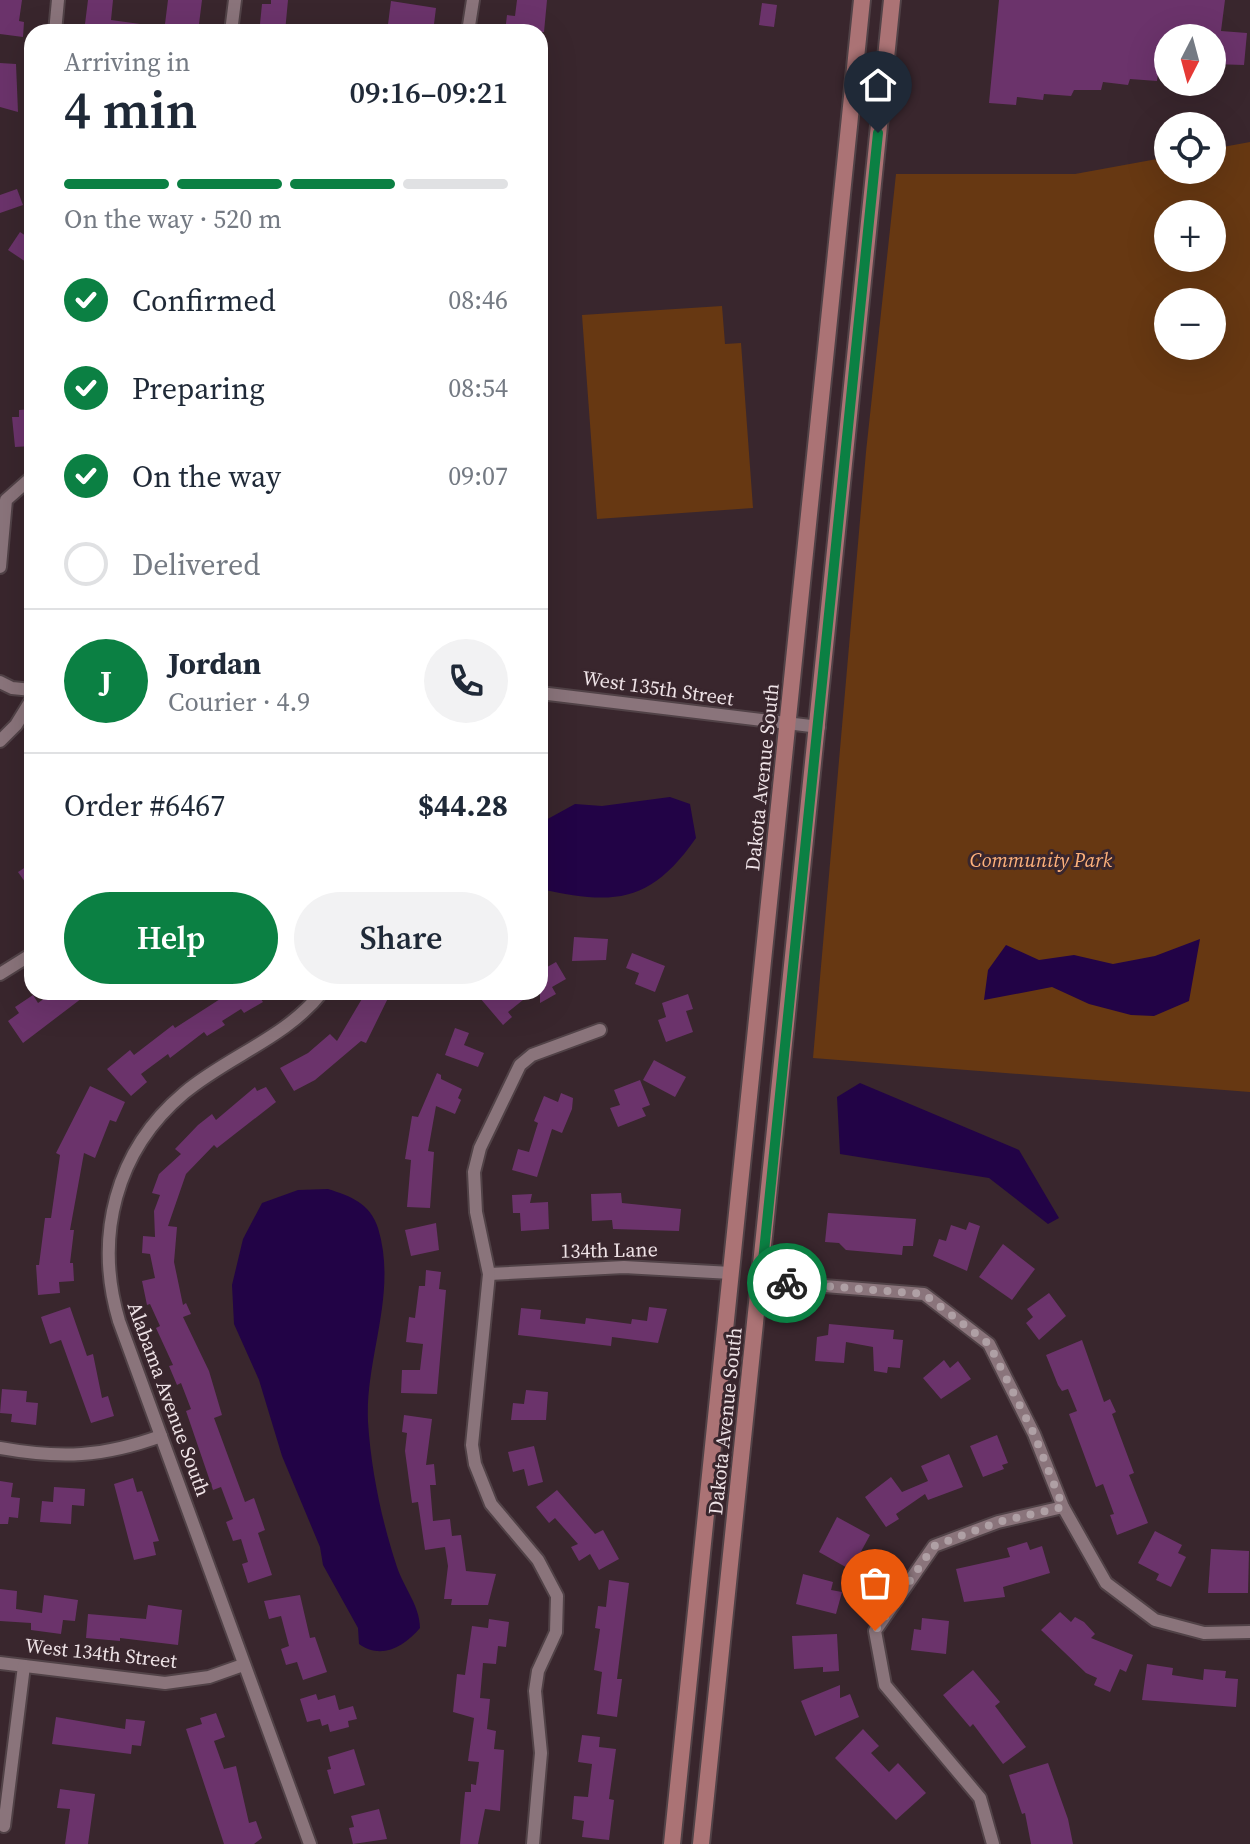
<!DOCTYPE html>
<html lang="en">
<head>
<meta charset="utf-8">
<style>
  body { margin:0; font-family:"Source Serif 4",serif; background:#f2f2f3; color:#1f2937; height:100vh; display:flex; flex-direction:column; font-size:30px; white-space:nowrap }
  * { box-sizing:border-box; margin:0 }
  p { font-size:26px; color:#747a83 }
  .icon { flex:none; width:44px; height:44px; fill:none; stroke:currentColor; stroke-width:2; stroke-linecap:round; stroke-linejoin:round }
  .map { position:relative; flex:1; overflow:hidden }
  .panel { position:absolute; left:24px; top:24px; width:524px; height:976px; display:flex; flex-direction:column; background:#fff; border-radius:24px; box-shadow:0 8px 32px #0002 }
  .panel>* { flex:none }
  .needle { width:52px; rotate:186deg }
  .buttons { position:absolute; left:1154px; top:24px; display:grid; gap:16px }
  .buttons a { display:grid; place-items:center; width:72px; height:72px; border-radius:50%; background:#fff; box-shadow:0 8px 32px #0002; font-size:40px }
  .pin { position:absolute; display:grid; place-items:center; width:68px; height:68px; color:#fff; margin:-82px -34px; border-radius:50% 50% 50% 0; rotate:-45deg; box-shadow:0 0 8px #0007 }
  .pin .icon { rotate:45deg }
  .courier { position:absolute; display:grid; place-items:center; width:80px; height:80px; margin:-40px; border:6px solid #0b8043; border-radius:50%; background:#fff; color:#222; box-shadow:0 2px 10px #0007 }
  .summary em { font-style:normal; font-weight:600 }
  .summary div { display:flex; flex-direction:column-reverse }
  .summary { display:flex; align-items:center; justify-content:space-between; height:136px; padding:0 40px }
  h1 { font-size:52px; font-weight:600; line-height:60px }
  .bar { display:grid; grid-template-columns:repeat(4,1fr); gap:12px 8px; align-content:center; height:96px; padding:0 40px }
  .bar i { height:10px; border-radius:6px; background:#e0e1e3 }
  .bar .current { background:#0b8043 }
  .bar p { grid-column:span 4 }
  .line { display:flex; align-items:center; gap:20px; padding:0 40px; border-top:2px solid #e0e1e3 }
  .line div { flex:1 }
  .round { display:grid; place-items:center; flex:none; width:84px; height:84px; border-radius:42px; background:#f2f2f3 }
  ol { padding:0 40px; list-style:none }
  li { display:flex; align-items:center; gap:24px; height:88px }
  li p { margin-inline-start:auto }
  li .icon { padding:8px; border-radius:50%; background:#0b8043; color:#fff; stroke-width:4 }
  li:last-child { color:#747a83 }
  li i { width:44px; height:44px; border:4px solid #e0e1e3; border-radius:50% }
  .primary-button { display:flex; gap:16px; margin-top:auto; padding:16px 40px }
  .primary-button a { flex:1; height:92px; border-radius:48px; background:#0b8043; color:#fff; font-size:32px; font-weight:600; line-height:92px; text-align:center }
  .primary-button a+a { background:#f2f2f3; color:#1f2937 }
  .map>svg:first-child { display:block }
</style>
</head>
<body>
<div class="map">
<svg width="1250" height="1844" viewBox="0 0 1250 1844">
  <rect width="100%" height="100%" fill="#39262d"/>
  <!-- green -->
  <g fill="#673812" fill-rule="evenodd">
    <path d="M1250,142V1092L813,1058L866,452L896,174H1075L1168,157V170H1212V149ZM1168,214H1212V258H1168ZM1168,302H1212V346H1168Z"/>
    <path d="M722,306L725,344L741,343L753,508L597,519L582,315Z"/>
  </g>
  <!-- water -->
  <g fill="#220346">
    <path d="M670,797L690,804L696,838C650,904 614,905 540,889V817L544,821L575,804L602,806Z"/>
    <path d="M1200,939L1189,1001L1154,1016L1131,1015L1089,1004L1052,987L984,1000L988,970L1006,945L1039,960L1074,955L1113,964L1155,956Z"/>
    <path d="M860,1083L1019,1150L1059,1218L1048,1224L989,1178L840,1154L837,1097Z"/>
    <path d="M328,1189C350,1196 370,1203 378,1228C398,1294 365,1357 368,1422C371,1470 382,1522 397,1567C404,1588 420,1606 420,1628C404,1647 381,1660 359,1644L358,1628L323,1565L320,1547L282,1456L259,1380L234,1324L232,1285L243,1239L262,1203L298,1190Z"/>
  </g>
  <!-- building -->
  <g fill="#6b336b">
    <path d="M0,0H22L19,21L24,22L23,37L0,34Z"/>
    <path d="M88,0H113L111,20L140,24V32H84Z"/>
    <path d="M168,0H202L198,32H164Z"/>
    <path d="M271,0H288L285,32H267L268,24H260L262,4H271Z"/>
    <path d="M517,0H547L544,32H505L507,15L515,16Z"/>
    <path d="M999,0H1225L1221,31L1247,33L1244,65L1212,64V38H1168V75L1158,74L1157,81L1130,79L1128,85L1103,82L1101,90H1074L1071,96L1044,94L1043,100L1017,97L1016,105L989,103Z"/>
    <path d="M391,1L436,8L433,32H387Z"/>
    <path d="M762,3L777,5L774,27L759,25Z"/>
    <path d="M0,63L16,64L18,112L0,107Z"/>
    <path d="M17,189L23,205L0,213V195Z"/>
    <path d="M20,232L32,240V266L8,250Z"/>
    <path d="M32,409V446L15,447L12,417H19V410Z"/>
    <path d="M32,863V892L18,872Z"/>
    <path d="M574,937L608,939L606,960L572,961Z"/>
    <path d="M632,953L665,966L655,992L635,984L639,973L626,968Z"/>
    <path d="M556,962L566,979L552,987L556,994L540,1003V967L542,970Z"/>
    <path d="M53,992H90L23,1043L8,1021L19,1013L15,1007L33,995L38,1003Z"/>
    <path d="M231,992H256L263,1002L244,1013L241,1009L222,1021L225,1025L207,1036L204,1032L170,1058L168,1054L141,1074L147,1082L131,1096L107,1069L130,1050L134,1055L173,1025L175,1028Z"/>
    <path d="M366,992H391L366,1043L361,1041L315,1080L294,1091L280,1068L308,1053L330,1034L337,1041Z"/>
    <path d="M487,992H533L508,1012L512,1017L503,1025L480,998Z"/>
    <path d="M688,994L693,1009L686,1011L693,1032L666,1042L658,1020L666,1017L662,1003Z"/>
    <path d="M455,1028L469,1033L464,1045L484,1053L478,1067L445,1055Z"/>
    <path d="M654,1060L686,1077L675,1097L643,1080Z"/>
    <path d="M437,1073L441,1075V1079L462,1089L458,1098L461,1100L455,1114L436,1106L428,1151L434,1152L430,1208L407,1207L411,1160L405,1159L412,1116L418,1117Z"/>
    <path d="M640,1080L650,1105L642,1108L646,1116L618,1127L610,1108L620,1105L614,1090Z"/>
    <path d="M90,1086L125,1102L116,1122L110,1120L95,1158L84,1153L70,1230H74L70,1263H73L74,1281L59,1282L60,1293L38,1295L36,1265H39L45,1218H51L60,1155L56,1153Z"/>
    <path d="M255,1087L257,1091L266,1087L276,1102L217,1148L214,1145L186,1174L168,1226L177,1227L174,1262L183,1305L186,1303L191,1314L183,1317L209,1371L222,1415L214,1418L245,1502L254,1498L265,1530L258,1533L272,1575L248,1583L242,1564L248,1562L241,1539L233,1541L226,1522L233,1519L221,1487L213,1490L186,1411L191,1409L181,1383L177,1385L169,1366L173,1365L156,1328L160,1326L150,1304L147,1305L142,1281L155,1278L150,1254L142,1253L143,1236L155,1237L154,1211L160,1195L152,1193L159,1174L181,1154L175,1149L198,1125L212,1114L216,1120Z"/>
    <path d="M561,1093L573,1098L572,1109L562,1133L552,1129L537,1177L512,1170L518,1149L529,1152L538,1123L534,1121L544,1096L558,1102Z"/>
    <path d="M621,1193L622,1203L681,1209L679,1231L613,1229L612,1220L592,1221L591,1194Z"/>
    <path d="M532,1194L530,1203L548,1202L549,1229L521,1231L520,1213H513L512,1195Z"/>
    <path d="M828,1213L916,1219L913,1246H903L902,1255L846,1250L839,1243L825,1242Z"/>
    <path d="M969,1222L980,1226L967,1271L933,1256L939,1239L946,1241L951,1225L966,1230Z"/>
    <path d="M436,1223L439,1250L411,1256L405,1230Z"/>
    <path d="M1003,1244L1035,1269L1012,1300L979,1277Z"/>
    <path d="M426,1270L441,1272L439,1289L446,1290L437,1394L401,1393L402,1370H420L423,1344L406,1342L409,1317L415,1318L419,1286H425Z"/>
    <path d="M1049,1293L1066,1316L1039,1340L1026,1323L1033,1317L1027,1309Z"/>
    <path d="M70,1307L87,1356L93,1354L102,1398L108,1396L114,1416L91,1423L61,1340L50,1344L41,1317Z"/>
    <path d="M649,1307L667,1309L658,1343L612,1337L611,1346L518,1335L521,1308L541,1310L540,1319L585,1324L586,1318L631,1324L632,1319L647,1321Z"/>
    <path d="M829,1324L894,1330L893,1339L903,1340L900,1368L888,1367L887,1373L874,1371L873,1347L846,1342L844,1363L815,1361L817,1337L828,1335Z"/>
    <path d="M1082,1340L1104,1402L1110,1399L1116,1412L1112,1414L1134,1473L1129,1475L1148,1523L1117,1535L1110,1515L1114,1514L1103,1484L1096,1487L1069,1414L1077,1411L1068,1389L1062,1391L1058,1385L1046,1355Z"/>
    <path d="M944,1360L950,1368L958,1361L971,1379L941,1399L923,1378Z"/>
    <path d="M2,1389L27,1391L26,1402L38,1403L36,1425L11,1422L12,1414L0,1413Z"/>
    <path d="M526,1390L548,1392L546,1420H511L513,1403L524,1404Z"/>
    <path d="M404,1415L432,1419L426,1465L434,1464L436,1485H430L433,1521L450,1519L452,1536L461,1535L466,1571L496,1574L488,1605H451L452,1599H444L448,1566L445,1547L425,1550L418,1502L412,1503L405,1451L407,1433L402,1432Z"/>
    <path d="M997,1435L1008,1463L1002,1465L1004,1469L983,1477L970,1446Z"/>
    <path d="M534,1446L543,1482L528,1486L524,1469L513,1472L508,1452Z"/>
    <path d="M949,1454L963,1487L928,1500L925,1494L896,1514L899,1519L886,1527L865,1497L891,1477L902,1492L928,1481L921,1466Z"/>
    <path d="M133,1478L137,1492L142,1491L159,1541L153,1542L156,1555L134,1560L114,1484Z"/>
    <path d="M0,1481L13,1483L11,1497L20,1498L18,1518L9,1517L8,1524H0Z"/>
    <path d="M54,1487L85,1489L84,1506L72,1505L71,1524L40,1522L42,1501L53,1502Z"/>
    <path d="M557,1490L595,1534L603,1530L619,1559L599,1570L590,1554L579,1561L571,1547L578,1544L555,1518L549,1523L536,1507Z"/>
    <path d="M837,1517L870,1535L851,1570L819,1552Z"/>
    <path d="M1155,1531L1182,1545L1178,1553L1186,1557L1171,1587L1156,1580L1159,1574L1138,1563Z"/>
    <path d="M1027,1542L1030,1550L1042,1546L1050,1573L1003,1587L1005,1597L964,1602L956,1569L1010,1557L1007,1548Z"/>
    <path d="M1211,1549L1249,1551L1248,1593H1208Z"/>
    <path d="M803,1574L833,1582L831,1590L842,1592L836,1614L796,1604Z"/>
    <path d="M609,1580L629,1583L617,1679H622L617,1717L597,1714L602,1672L594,1670L600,1629L595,1628L598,1606L606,1607Z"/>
    <path d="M0,1589L17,1591L16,1609L42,1613L44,1595L78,1600L75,1621L63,1620L61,1634L31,1630V1623L0,1621Z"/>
    <path d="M300,1595L310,1638L315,1637L327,1672L303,1680L297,1662L286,1665L281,1649L289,1646L281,1616L269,1619L264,1601Z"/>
    <path d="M148,1605L182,1610L178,1645L120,1638V1641L86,1638L88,1614L146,1619Z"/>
    <path d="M1060,1612L1071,1622L1075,1617L1084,1622L1095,1634L1091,1638L1133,1655L1126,1672L1120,1669L1110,1692L1094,1685L1097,1678L1086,1673L1041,1630Z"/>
    <path d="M922,1618L949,1621L946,1654L911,1650L914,1629L921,1630Z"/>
    <path d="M489,1619L509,1622L506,1647L498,1646L496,1664L483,1663L480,1698L490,1699L487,1729L496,1731L494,1749L504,1750L500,1811L485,1809L478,1844H460L465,1792H471V1784L476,1785L479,1762L468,1761L474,1718L453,1712L457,1674L465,1675L472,1626L488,1628Z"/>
    <path d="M837,1634L839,1671L823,1672V1667L794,1669L792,1636Z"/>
    <path d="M1147,1664L1173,1668L1172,1675L1203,1680L1204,1669L1226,1671L1225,1678L1238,1679L1236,1707L1142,1700Z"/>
    <path d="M973,1670L1000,1702L995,1706L1026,1747L1003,1764L973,1724L970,1727L943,1695Z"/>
    <path d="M840,1685V1698L850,1694L859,1717L815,1736L801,1701Z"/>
    <path d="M316,1694L318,1700L335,1695L339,1710L353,1706L357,1719L348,1721L349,1727L330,1732L328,1724L322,1726L320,1719L307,1722L300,1699Z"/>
    <path d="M216,1713L225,1737L214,1741L224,1769L236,1766L249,1823L256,1821L262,1838L254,1844H224L186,1729L202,1724L200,1718Z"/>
    <path d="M56,1717L125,1729L126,1719L145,1721L141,1746L132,1745L131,1754L52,1744Z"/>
    <path d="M863,1729L879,1746L871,1753L889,1772L898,1763L926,1793L896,1820L835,1758Z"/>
    <path d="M582,1735L600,1737L599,1747L616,1749L609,1799L614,1800L609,1840L582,1837L584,1821L572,1819L574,1796L588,1797L592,1764L578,1762Z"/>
    <path d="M354,1749L365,1785L334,1794L327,1770L331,1769L328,1757Z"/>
    <path d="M1048,1763L1068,1819L1073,1844H1031L1025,1813L1022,1814L1009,1775Z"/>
    <path d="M60,1789L95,1794L88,1844H65L70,1809L57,1808Z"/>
    <path d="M379,1809L387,1839L353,1844L349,1828L354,1827L351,1816Z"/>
  </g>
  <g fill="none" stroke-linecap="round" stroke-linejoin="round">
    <defs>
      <g id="street">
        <path d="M55,32L58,0"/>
        <path d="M231,32L235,0"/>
        <path d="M468,32L473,0"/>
        <path d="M0,567L6,500L32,477"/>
        <path d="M0,682L12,688L32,690"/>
        <path d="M540,693L819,727"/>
        <path d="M0,741L16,725L32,699"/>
        <path d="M0,974L32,954"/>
        <path d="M489,1274L624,1267L731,1273"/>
        <path d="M761,1281L924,1294L989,1344L1034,1434L1063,1507L1106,1583L1155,1620L1204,1633L1250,1632"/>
        <path d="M0,1448C61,1459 103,1457 161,1436"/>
        <path d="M0,1663L165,1683L209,1677L243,1665"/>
        <path d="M4,1826L24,1666"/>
        <path d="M310,1844L119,1321C94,1237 115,1151 184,1093C228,1056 286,1038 322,992"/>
        <path d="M533,1844L541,1753L535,1691L538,1671L556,1632L557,1596L538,1560L491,1504L475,1464L472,1445L489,1274L476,1212L474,1172L480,1148L520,1065L532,1055L600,1030"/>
        <path d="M993,1844L980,1798L885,1685L875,1631L934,1546L998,1522L1063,1507"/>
      </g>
      <g id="secondary">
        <path d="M672,1844L862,0"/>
        <path d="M701,1844L892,0"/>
      </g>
    </defs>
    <!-- street casing -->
    <use href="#street" stroke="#514247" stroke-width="16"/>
    <!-- secondary casing -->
    <use href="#secondary" stroke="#514247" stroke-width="20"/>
    <!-- street -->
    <use href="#street" stroke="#8a747b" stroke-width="12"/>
    <!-- secondary -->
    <use href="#secondary" stroke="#ab7375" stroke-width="16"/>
  </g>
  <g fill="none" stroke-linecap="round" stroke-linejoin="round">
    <!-- done -->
    <path stroke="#afa0a5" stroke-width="8" stroke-dasharray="0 14.4" d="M787,1283L924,1294L989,1344L1034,1434L1063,1507L998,1522L934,1546L875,1631"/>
    <!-- route -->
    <path stroke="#0b8043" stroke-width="10" d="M787,1283L761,1281L878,133"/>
  </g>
  <g text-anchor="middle" stroke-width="6" stroke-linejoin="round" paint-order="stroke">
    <!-- street labels -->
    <g font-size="20" fill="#eee2e6" stroke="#39262d">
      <text transform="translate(658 688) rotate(8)" y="7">West 135th Street</text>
      <text transform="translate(762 777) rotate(-84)" y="7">Dakota Avenue South</text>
      <text transform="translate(609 1250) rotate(-1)" y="7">134th Lane</text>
      <text transform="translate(169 1399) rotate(70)" y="7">Alabama Avenue South</text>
      <text transform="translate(725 1421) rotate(-84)" y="7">Dakota Avenue South</text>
      <text transform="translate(101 1653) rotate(6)" y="7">West 134th Street</text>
    </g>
    <!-- park labels -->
    <g font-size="20" font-style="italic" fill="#feb17b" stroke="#39262d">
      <text x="1041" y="867">Community Park</text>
    </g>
  </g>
</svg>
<div class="buttons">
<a><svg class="needle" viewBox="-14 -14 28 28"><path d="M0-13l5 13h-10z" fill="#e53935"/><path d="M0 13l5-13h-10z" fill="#747a83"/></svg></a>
<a><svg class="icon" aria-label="locate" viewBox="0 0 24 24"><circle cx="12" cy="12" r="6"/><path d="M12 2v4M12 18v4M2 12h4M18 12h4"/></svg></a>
<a>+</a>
<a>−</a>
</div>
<div class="pin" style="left:875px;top:1631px;background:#ea580c"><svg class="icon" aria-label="bag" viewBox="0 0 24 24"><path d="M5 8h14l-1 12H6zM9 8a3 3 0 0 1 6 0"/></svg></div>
<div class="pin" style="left:878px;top:133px;background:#1f2937"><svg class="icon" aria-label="home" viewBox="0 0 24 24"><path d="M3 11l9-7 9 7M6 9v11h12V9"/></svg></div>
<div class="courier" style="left:787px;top:1283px"><svg class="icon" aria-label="bike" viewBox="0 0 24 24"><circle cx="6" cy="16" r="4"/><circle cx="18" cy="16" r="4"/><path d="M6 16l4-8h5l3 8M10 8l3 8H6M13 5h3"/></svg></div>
<section class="panel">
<div class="summary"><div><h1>4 min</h1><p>Arriving in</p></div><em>09:16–09:21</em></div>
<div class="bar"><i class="current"></i><i class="current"></i><i class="current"></i><i></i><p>On the way · 520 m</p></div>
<ol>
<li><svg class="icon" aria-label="check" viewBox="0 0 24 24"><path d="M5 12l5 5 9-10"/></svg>Confirmed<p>08:46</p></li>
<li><svg class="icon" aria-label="check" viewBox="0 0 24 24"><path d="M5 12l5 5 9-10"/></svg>Preparing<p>08:54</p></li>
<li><svg class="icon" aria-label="check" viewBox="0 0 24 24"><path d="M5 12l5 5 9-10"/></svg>On the way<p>09:07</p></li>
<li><i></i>Delivered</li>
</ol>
<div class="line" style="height:144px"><b class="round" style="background:#0b8043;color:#fff">J</b><div><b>Jordan</b><p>Courier · 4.9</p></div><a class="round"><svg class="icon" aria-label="phone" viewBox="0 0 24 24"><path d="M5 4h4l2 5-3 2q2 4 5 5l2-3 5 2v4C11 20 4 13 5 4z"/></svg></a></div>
<div class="line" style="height:104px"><div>Order #6467</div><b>$44.28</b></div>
<div class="primary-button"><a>Help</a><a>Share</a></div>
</section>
</div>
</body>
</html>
